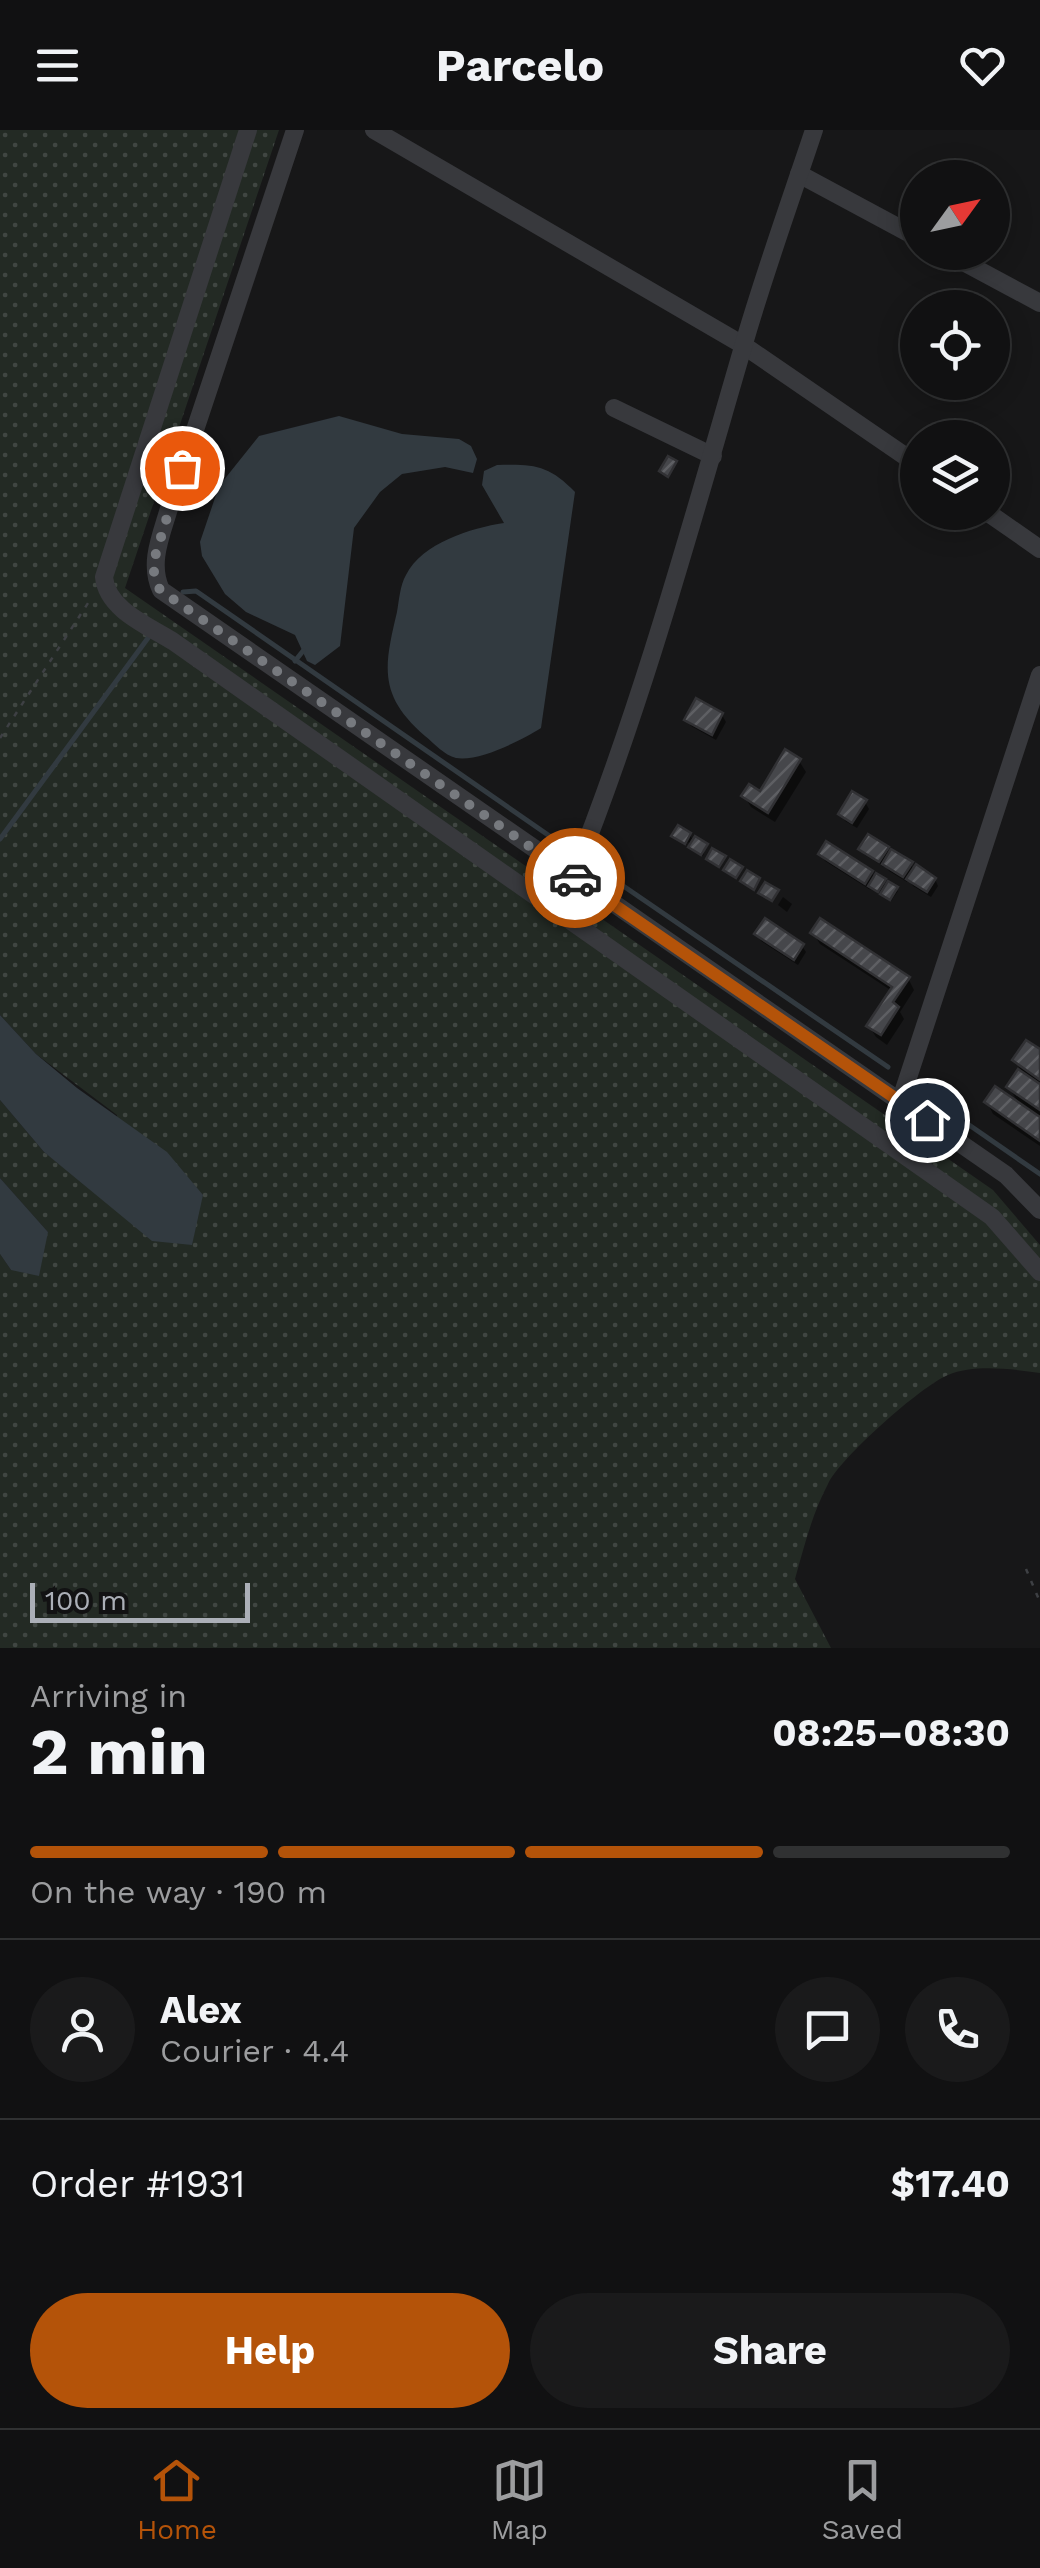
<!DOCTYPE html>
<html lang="en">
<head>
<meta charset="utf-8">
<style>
  body { margin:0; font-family:"Work Sans",sans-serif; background:#1a1a1b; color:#f1f3f6; height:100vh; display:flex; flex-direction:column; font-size:38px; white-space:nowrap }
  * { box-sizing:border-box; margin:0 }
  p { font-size:32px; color:#9c9d9f }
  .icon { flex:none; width:55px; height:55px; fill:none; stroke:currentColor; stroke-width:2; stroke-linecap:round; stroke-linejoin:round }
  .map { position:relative; height:1518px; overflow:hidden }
  .details { display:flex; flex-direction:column; background:#111112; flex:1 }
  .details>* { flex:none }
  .needle { width:65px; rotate:57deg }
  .buttons { position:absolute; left:900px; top:30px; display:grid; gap:20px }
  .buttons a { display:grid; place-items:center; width:110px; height:110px; border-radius:50%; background:#111112; box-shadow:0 5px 25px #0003,0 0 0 2px #303132; font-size:50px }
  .scale { position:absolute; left:30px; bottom:25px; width:220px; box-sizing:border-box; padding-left:10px; border:5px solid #abafb7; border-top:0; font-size:28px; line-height:35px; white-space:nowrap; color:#abafb7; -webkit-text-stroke:8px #121213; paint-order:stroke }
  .pin { position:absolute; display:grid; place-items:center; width:85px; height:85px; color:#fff; margin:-42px; border:5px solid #fff; border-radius:50%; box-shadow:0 2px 10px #0007 }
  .courier { position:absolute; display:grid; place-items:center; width:100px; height:100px; margin:-50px; border:8px solid #b45309; border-radius:50%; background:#fff; color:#222; box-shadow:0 2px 12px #0007 }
  .overview em { font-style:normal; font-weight:700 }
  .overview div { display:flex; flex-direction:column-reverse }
  .overview { display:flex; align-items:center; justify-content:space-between; height:170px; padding:0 30px }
  h1 { font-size:65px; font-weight:700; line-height:75px }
  .bar { display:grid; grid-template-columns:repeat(4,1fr); gap:15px 10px; align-content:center; height:120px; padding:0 30px }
  .bar i { height:12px; border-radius:8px; background:#303132 }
  .bar .active { background:#b45309 }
  .bar p { grid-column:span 4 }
  .line { display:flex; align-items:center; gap:25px; padding:0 30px; border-top:2px solid #303132 }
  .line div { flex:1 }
  .round { display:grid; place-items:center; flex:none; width:105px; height:105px; border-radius:52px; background:#1a1a1b }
  .action { display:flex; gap:20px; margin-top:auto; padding:20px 30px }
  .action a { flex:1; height:115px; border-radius:60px; background:#b45309; color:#fff; font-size:40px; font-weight:700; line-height:115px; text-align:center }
  .action a+a { background:#1a1a1b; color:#f1f3f6 }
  header { display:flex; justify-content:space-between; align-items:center; height:130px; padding:0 30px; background:#111112; font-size:45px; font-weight:700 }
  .tab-bar { display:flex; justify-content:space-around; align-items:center; height:140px; border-top:2px solid #303132; background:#111112; font-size:28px; color:#9c9d9f }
  .tab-bar a { display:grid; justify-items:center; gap:5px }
  .tab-bar .active { color:#b45309 }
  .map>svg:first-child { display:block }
</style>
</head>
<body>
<header><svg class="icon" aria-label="menu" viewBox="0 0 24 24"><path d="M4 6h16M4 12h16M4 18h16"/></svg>Parcelo<svg class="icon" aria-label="heart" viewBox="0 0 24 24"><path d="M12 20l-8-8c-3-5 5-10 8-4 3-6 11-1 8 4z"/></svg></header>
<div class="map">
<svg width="1040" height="1518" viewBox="0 0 1040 1518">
  <defs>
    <pattern id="grass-dots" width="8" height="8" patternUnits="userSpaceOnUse" patternTransform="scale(2.5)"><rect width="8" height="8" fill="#232a24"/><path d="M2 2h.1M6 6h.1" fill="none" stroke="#404642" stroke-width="1.8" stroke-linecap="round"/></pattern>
    <pattern id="building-hatch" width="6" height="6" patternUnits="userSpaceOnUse" patternTransform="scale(2.5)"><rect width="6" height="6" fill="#46474b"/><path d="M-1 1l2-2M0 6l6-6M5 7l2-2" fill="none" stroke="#5e5f63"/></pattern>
  </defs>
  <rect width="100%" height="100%" fill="#171718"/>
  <!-- grass -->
  <path fill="url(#grass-dots)" d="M0,0H279L125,458L993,1060L1040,1115V1243C1013,1239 973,1234 948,1245C921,1256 840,1328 828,1354C812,1384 804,1417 795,1449L831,1518H0V1124L11,1140L48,1102L0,1048V970L44,1022L120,1081L117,985L36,924L0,885Z"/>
  <!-- water -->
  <g fill="#323a40">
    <path d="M339,286L402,304L459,309L471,316L477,329L473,343L445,337L402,344L380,362L354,398L340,516L315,535L307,531L295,505L246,482L225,464L202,426L200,412L219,356L259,306Z"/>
    <path d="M497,335C534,334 549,335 575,362L541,598C522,610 479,632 456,628C444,625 435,614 425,606C378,565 384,537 397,482C399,471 400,455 406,445C422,413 471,398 504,393L482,355L484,341Z"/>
    <path d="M0,885L36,924L77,958L167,1022L203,1065L192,1115L152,1111L44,1022L0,970Z"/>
    <path d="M0,1048L48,1102L39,1146L11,1140L0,1124Z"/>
  </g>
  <!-- shadow -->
  <g fill="#0007">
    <path d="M722,585L726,592L716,610L691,596L687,590Z"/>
    <path d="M799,631L806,642L775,692L751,677L744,666L761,664Z"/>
    <path d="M865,672L869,679L857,698L845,691L841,684Z"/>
    <path d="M690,705L694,712L706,716L703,726L688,712L686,715L674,706Z"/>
    <path d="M861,719H887L891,725L911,734L914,741L935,749L938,756L931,767L913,756L909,749L907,752L889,741L885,734L884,737L865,725Z"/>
    <path d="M821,724L871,742L875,749L898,761L891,771L881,760L879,763L869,759L825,731Z"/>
    <path d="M783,767L792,774L787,782L778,775Z"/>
    <path d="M813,803L908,848L914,860L900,882L904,889L887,915L876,907L869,896L892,861L820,814Z"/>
    <path d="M757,804L802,816L806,822L798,835L761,811Z"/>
    <path d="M1040,922V1016L993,984L987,972L1020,976L1009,957L1021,940L1015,931Z"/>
  </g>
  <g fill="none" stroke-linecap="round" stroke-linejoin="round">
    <!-- stream -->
    <g stroke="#323a40" stroke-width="5">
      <path d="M183,462L196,461L564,716"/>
      <path d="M295,531L303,521"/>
      <path d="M0,709L148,508"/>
      <path d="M597,738L888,937"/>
      <path d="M917,959L1040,1044"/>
    </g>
  </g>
  <!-- building -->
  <g fill="url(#building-hatch)" stroke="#313134" stroke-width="2.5">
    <path d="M668,326L677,331L668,347L659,341Z"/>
    <path d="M696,568L723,583L712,605L684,590Z"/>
    <path d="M785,619L801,629L768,683L741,666L749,654L760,661Z"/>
    <path d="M852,661L867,670L852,693L838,684Z"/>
    <path d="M678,695L691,703L685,714L671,706Z"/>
    <path d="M868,704L889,717L879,732L858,719Z"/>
    <path d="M695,706L708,714L701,725L688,717Z"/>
    <path d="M826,711L873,741L865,754L818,724Z"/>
    <path d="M712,718L726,726L719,737L706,729Z"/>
    <path d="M891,719L913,732L903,747L882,734Z"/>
    <path d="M730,729L743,737L736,748L723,740Z"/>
    <path d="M916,734L936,748L927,762L906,749Z"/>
    <path d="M747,740L760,748L754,760L740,751Z"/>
    <path d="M876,743L886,749L878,762L868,756Z"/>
    <path d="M888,751L898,757L890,770L880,764Z"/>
    <path d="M765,752L779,760L772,771L758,763Z"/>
    <path d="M765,788L804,814L794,830L754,804Z"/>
    <path d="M820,788L910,847L893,872L899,877L881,905L866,896L892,857L810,803Z"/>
    <path d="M1026,910L1040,919V950L1012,930Z"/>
    <path d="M1018,939L1040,954V980L1006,957Z"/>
    <path d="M995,956L1040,987V1011L984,972Z"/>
  </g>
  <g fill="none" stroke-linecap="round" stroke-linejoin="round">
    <!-- path -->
    <g stroke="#3e4044" stroke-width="2.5" stroke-dasharray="5 8" stroke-linecap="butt">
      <path d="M0,608L92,467"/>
      <path d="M1026,1439L1040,1472"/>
    </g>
    <!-- minor -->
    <g stroke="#38393d" stroke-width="18">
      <path d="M248,0L104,447C107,480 149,496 174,512L992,1087L1040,1142"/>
      <path d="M295,0L170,375C162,404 148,432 161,460L1006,1045L1040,1080"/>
      <path d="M374,0L743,215L918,335"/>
      <path d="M799,44L918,108"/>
      <path d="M945,122L1040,173"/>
      <path d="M614,278L713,326"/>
      <path d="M987,382L1040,419"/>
      <path d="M573,747C642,575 691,395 743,217C764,144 790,72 814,0"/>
      <path d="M900,972L1040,545"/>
    </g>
  </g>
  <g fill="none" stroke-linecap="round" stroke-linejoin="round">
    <!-- done -->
    <path stroke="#777a7f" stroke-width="10" stroke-dasharray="0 18" d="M182,338L154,430V446L160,460L575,748"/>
    <!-- route -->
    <path stroke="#b45309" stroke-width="12" d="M575,748L927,990"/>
  </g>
</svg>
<div class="buttons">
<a><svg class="needle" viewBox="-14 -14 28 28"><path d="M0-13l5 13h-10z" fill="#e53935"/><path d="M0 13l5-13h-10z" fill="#9c9d9f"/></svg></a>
<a><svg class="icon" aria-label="locate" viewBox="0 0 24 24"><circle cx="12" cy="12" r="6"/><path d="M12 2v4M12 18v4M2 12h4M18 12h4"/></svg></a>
<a><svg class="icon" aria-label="layers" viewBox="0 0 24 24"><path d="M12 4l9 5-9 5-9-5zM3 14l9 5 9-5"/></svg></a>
</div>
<div class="scale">100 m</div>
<div class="pin" style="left:182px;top:338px;background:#ea580c"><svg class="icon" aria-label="bag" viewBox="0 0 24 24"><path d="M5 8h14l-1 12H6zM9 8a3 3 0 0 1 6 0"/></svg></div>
<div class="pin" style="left:927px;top:990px;background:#1f2937"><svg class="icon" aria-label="home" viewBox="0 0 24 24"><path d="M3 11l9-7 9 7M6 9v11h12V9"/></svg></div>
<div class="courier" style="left:575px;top:748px"><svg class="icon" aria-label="car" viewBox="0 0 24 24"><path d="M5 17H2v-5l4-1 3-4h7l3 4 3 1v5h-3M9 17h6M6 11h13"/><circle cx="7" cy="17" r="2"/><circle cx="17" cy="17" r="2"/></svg></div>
</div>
<section class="details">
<div class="overview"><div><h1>2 min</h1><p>Arriving in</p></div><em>08:25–08:30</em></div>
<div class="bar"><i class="active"></i><i class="active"></i><i class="active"></i><i></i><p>On the way · 190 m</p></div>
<div class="line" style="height:180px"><a class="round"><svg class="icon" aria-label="person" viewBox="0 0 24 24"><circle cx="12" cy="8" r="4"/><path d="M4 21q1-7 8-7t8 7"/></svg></a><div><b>Alex</b><p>Courier · 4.4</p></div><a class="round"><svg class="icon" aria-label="chat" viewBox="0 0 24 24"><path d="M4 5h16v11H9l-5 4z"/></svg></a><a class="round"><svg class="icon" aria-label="phone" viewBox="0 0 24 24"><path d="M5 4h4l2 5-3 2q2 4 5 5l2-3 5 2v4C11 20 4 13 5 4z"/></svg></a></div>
<div class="line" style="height:130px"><div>Order #1931</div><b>$17.40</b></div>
<div class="action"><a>Help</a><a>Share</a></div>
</section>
<nav class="tab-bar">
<a class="active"><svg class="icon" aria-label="home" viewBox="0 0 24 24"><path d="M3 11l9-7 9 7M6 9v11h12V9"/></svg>Home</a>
<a><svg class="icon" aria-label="map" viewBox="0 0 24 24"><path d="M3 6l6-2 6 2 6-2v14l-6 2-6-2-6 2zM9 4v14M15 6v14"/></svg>Map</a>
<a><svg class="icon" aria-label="saved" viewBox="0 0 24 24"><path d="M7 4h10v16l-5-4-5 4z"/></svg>Saved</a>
</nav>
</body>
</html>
